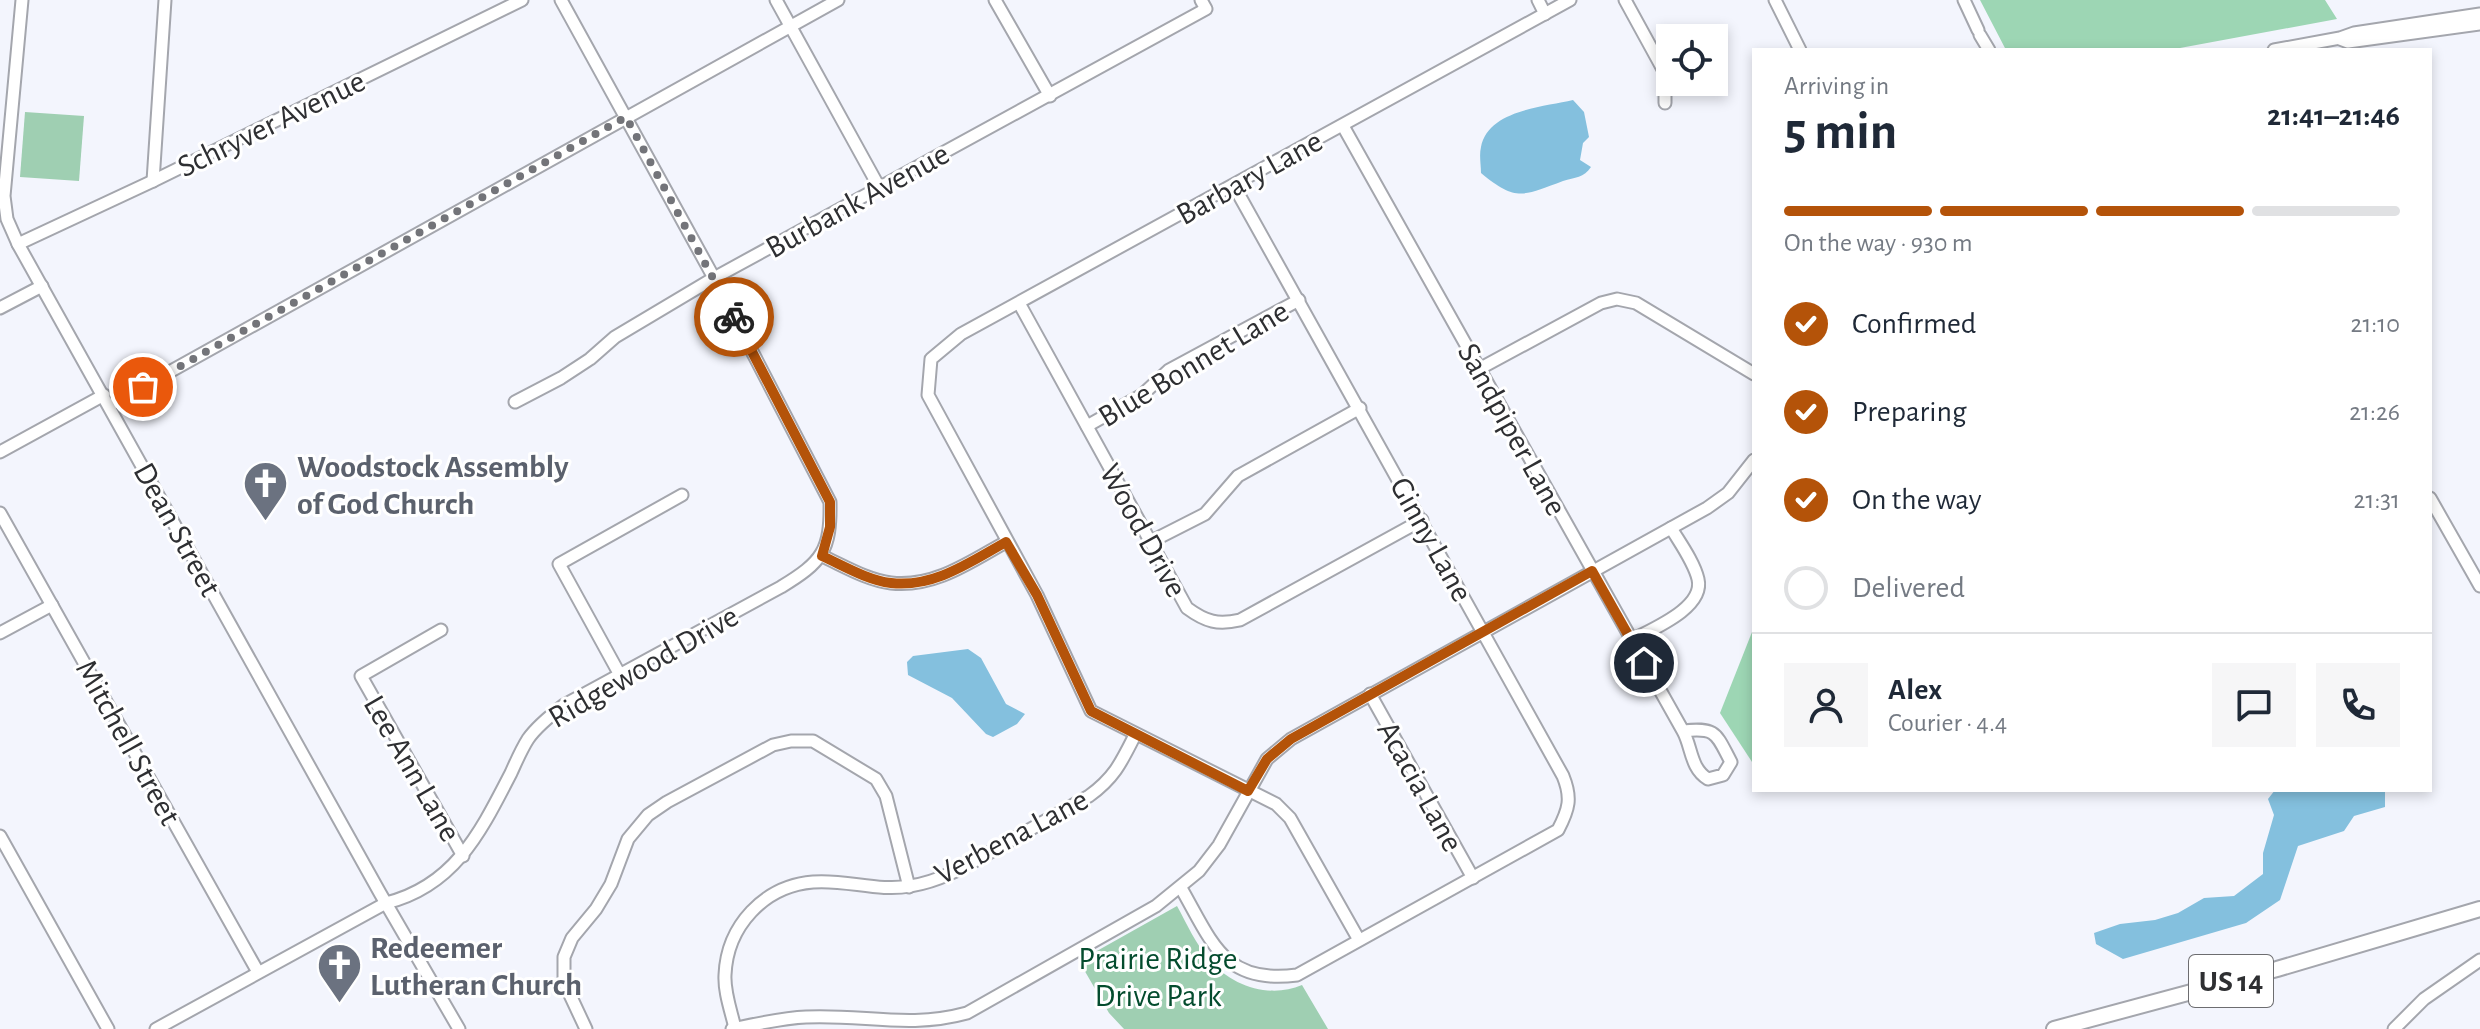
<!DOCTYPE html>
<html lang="en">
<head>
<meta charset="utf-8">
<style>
  body { margin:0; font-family:"Alegreya Sans",sans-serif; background:#f6f6f7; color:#1f2937; height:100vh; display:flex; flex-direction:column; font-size:30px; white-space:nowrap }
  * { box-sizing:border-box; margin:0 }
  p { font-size:26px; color:#747a83 }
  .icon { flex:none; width:44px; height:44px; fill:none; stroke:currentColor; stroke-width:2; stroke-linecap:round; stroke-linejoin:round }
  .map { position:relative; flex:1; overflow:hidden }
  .details { position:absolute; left:1752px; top:48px; width:680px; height:744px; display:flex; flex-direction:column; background:#fff; border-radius:0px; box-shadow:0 4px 12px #0003 }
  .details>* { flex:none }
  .tools { position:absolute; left:1656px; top:24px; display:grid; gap:16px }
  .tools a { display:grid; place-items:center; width:72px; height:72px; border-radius:0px; background:#fff; box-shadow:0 4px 12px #0003; font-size:40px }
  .pin { position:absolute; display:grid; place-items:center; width:68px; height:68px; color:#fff; margin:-34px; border:4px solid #fff; border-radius:50%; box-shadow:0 2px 8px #0007 }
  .courier { position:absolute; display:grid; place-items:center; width:80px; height:80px; margin:-40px; border:6px solid #b45309; border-radius:50%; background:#fff; color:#222; box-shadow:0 2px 10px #0007 }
  .headline em { font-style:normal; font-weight:700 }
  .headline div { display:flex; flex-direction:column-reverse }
  .headline { display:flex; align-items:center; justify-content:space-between; height:136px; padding:0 32px }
  h1 { font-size:52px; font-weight:700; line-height:60px }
  .bar { display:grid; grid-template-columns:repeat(4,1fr); gap:12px 8px; align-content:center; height:96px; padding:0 32px }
  .bar i { height:10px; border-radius:6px; background:#e0e1e3 }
  .bar .current { background:#b45309 }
  .bar p { grid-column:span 4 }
  .line { display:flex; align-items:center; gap:20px; padding:0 32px; border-top:2px solid #e0e1e3 }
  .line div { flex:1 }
  .round { display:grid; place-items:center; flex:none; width:84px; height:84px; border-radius:0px; background:#f6f6f7 }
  ol { padding:0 32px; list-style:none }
  li { display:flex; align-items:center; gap:24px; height:88px }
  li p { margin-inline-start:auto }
  li .icon { padding:8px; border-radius:50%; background:#b45309; color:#fff; stroke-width:4 }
  li:last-child { color:#747a83 }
  li i { width:44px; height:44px; border:4px solid #e0e1e3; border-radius:50% }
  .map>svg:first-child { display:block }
</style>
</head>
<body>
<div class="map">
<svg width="2480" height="1029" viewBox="0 0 2480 1029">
  <rect width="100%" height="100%" fill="#f3f5fd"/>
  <!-- green -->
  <g fill="#9fcfb2">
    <path d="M25,112L84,116L79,181L20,177Z"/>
    <path d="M1177,906C1187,924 1196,945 1210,960C1231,986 1270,999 1302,985L1328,1029H1124L1109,1013L1079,961Z"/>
  </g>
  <!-- forest -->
  <g fill="#9dd6b4">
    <path d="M1980,0H2325L2337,19L2180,48L2181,50H2006Z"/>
    <path d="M1754,627V765L1720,713Z"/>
  </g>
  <!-- water -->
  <g fill="#84c0de">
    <path d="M1573,100L1584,112L1589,137L1583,143L1580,160L1591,167C1584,178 1575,177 1563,181C1523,196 1516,202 1481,173C1481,165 1479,155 1481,147C1488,110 1543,107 1573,100Z"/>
    <path d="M968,649L981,658L1006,704L1025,714L1017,724L993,737L986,734L952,698L908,675L907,662L913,656Z"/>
    <path d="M2275,790H2385V807L2354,816L2344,831L2298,846L2280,900L2246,923L2123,959L2096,944L2094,933L2120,924L2155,920L2178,913L2204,898L2234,896L2263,874V853L2274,815L2268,799Z"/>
  </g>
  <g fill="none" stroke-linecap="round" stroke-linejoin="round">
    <defs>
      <g id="minor">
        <path d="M22,0L4,196L7,219L18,244L380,893L459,1029"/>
        <path d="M776,0L879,187"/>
        <path d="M995,0L1050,96"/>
        <path d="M1538,0L1545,14"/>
        <path d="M1625,0L1665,73V103"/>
        <path d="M1775,0L1800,50"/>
        <path d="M1964,0L1978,30"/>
        <path d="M1980,35L1989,50"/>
        <path d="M2340,39L2348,42L2480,24"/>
        <path d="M2274,50L2340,38L2354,33L2480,14"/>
        <path d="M1343,126L1683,731C1692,747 1690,768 1708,779L1723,775L1731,762C1716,734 1717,727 1683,731"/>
        <path d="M153,181L165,0"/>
        <path d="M18,244L153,181L522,0"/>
        <path d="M1019,303L1187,608C1206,622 1218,625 1240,620L1422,520"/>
        <path d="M0,308L42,286"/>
        <path d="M1479,369L1601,303L1617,299L1636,303L1754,374"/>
        <path d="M515,402L561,378L590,359L615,337L714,278L1206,9L1201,0"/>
        <path d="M110,405L838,0"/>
        <path d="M1087,426L1142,395L1169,370L1299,300"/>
        <path d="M0,452L104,395"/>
        <path d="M2430,498L2480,586"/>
        <path d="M0,513L258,972"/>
        <path d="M1150,542L1205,514L1238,476L1360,408"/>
        <path d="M822,556C844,566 867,580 891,583C934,588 970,562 1006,542"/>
        <path d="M441,630L361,676L463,856"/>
        <path d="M0,633L52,605"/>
        <path d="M1632,640C1652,629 1705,608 1698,579C1694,562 1680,543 1671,528"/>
        <path d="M620,675L559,564L682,495"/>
        <path d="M1370,694L1473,878"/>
        <path d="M0,836L108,1029"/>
        <path d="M1181,888C1212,942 1224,985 1297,975L1558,830C1569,809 1572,798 1563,776L1234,186"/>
        <path d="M1359,940L1290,818L1276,804L1091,711L1037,595L928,395L931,359L961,334L1570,0"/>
        <path d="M735,1028C731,1011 724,992 725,975C727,926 764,886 813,882C845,879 879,892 910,886C943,881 971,863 999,847C1029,830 1059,813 1089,796C1114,778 1121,763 1135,735"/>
        <path d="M156,1029L386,903C455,886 481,831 511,773C516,762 521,750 528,739C537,726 551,715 564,705L781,587C822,562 831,551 830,502L714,278L561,0"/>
        <path d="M586,1029L564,982V957L572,938L596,909L611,884L628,839L648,815L667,802L773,745L791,741H813L876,779L886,796L909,887"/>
        <path d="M732,1029C756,1024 782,1018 806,1017C863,1014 909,1029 967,1013L1156,906L1199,871L1219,845L1267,759L1291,739L1707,508L1728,493L1754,460"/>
        <path d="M2394,1029L2424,999L2480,960"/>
      </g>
      <path id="major" d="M2054,1029L2277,969L2480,909"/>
    </defs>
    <!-- minor casing -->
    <use href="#minor" stroke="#a4a6ad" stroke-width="15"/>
    <!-- major casing -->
    <use href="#major" stroke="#a4a6ad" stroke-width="18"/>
    <!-- minor -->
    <use href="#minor" stroke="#fff" stroke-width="11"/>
    <!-- major -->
    <use href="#major" stroke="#fff" stroke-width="14"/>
  </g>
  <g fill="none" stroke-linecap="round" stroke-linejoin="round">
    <!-- done -->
    <path stroke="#737479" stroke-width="8" stroke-dasharray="0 14.4" d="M143,387L626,117L734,317"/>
    <!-- route -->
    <path stroke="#b45309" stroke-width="10" d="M734,317L830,502V527L822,556C844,566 867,580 891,583C934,588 970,562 1006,542L1037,595L1091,711L1248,791L1267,759L1291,739L1592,571L1644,663"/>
  </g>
  <!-- icons -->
  <defs>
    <symbol id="church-pin" viewBox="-11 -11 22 30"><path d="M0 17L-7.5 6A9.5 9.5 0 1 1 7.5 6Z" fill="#6b7280" stroke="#fff"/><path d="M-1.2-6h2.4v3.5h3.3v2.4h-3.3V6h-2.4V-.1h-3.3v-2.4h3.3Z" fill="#fff"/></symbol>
  </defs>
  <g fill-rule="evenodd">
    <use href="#church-pin" x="240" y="458" width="51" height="69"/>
    <use href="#church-pin" x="314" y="940" width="51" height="69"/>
  </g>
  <g text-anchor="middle" stroke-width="6" stroke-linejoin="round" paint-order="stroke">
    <!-- shield labels -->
    <rect fill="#fff" stroke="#6d6d70" stroke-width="2" x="2189" y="955" width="84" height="52" rx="6"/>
    <g font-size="30" font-weight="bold" fill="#2e2f32">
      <text x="2231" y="991">US 14</text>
    </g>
    <!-- street labels -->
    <g font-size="32" fill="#2e2f32" stroke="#fff">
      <text transform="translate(271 123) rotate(-26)" y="11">Schryver Avenue</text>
      <text transform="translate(1249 177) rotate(-29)" y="11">Barbary Lane</text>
      <text transform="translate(857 200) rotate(-29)" y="11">Burbank Avenue</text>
      <text transform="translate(1193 363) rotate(-31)" y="11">Blue Bonnet Lane</text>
      <text transform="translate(1513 429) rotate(61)" y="11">Sandpiper Lane</text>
      <text transform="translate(178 529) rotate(61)" y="11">Dean Street</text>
      <text transform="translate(1144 530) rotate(61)" y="11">Wood Drive</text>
      <text transform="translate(1432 539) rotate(61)" y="11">Ginny Lane</text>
      <text transform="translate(643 666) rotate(-30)" y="11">Ridgewood Drive</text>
      <text transform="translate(129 742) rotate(61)" y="11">Mitchell Street</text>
      <text transform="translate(413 768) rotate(60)" y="11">Lee Ann Lane</text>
      <text transform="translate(1421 786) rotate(61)" y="11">Acacia Lane</text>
      <text transform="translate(1011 836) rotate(-28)" y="11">Verbena Lane</text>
    </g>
    <!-- worship labels -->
    <g font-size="32" font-weight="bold" fill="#5b616d" stroke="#fff" text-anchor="start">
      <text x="297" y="477">Woodstock Assembly<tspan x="297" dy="37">of God Church</tspan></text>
      <text x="370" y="958">Redeemer<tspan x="370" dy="37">Lutheran Church</tspan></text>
    </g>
    <!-- park labels -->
    <g font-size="32" fill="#044c2e" stroke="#fff">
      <text x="1158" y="969">Prairie Ridge<tspan x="1158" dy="37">Drive Park</tspan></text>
    </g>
  </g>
</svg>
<div class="tools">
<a><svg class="icon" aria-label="locate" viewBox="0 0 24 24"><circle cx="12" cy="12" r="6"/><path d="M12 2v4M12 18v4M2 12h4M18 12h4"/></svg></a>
</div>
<div class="pin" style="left:143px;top:387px;background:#ea580c"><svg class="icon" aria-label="bag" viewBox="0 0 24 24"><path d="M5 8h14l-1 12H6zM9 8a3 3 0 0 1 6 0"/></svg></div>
<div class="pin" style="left:1644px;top:663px;background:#1f2937"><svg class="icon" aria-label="home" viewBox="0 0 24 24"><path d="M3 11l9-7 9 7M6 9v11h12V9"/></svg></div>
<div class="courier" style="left:734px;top:317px"><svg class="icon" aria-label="bike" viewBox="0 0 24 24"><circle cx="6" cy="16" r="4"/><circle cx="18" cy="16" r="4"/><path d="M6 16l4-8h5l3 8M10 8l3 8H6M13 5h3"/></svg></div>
<section class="details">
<div class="headline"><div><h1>5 min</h1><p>Arriving in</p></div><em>21:41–21:46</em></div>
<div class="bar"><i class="current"></i><i class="current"></i><i class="current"></i><i></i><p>On the way · 930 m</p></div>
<ol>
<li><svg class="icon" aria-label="check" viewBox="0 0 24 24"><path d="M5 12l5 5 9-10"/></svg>Confirmed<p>21:10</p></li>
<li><svg class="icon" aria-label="check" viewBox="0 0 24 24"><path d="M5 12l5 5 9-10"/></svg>Preparing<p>21:26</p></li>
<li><svg class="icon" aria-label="check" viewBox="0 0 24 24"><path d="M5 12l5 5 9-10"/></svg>On the way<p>21:31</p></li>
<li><i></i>Delivered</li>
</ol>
<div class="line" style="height:144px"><a class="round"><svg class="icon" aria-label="person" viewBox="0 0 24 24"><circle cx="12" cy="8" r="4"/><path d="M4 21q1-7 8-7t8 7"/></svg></a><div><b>Alex</b><p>Courier · 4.4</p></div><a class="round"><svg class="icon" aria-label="chat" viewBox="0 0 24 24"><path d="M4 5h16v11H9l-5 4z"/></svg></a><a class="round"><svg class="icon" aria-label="phone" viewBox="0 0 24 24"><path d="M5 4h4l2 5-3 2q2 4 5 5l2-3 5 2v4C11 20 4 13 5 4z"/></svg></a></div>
</section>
</div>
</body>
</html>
